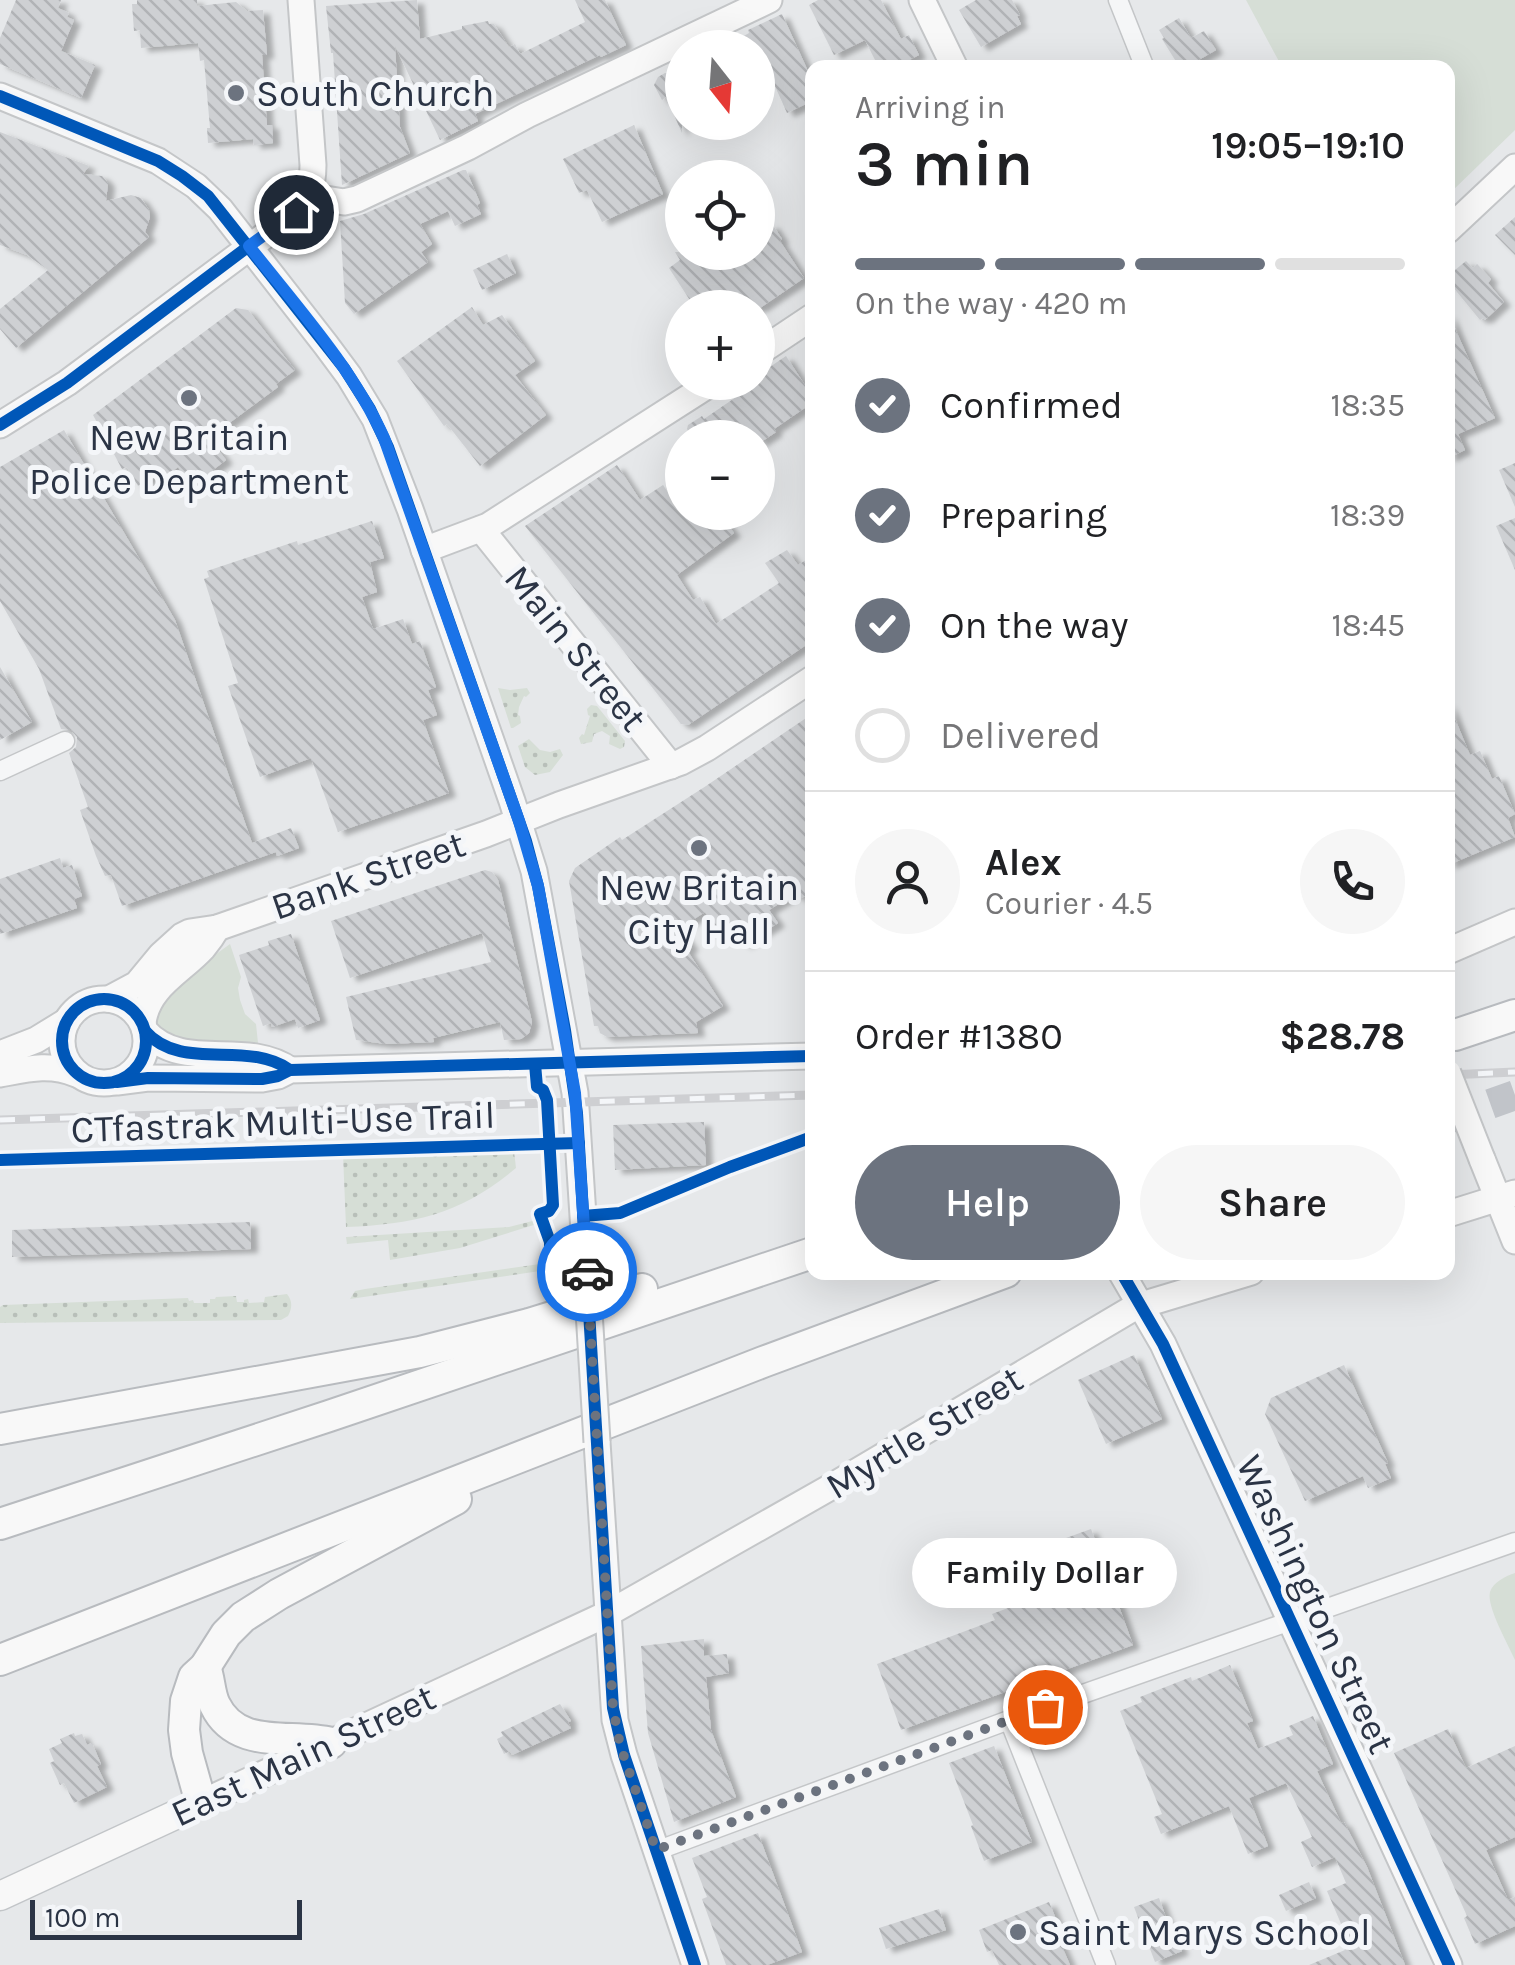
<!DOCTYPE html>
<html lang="en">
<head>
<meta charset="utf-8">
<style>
  body { margin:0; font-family:Karla,sans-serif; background:#f6f6f6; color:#202124; height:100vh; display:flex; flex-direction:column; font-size:38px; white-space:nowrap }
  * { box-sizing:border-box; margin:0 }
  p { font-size:32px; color:#757577 }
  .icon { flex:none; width:55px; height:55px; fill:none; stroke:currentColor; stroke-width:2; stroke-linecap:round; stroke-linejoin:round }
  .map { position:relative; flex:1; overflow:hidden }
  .sheet { position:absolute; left:805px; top:60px; width:650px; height:1220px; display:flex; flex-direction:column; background:#fff; border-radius:20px; box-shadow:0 10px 40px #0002 }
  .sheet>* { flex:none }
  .needle { width:65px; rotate:163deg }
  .controls { position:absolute; left:665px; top:30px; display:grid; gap:20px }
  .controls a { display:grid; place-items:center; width:110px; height:110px; border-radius:50%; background:#fff; box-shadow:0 10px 40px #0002; font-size:50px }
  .scale { position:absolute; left:30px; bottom:25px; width:272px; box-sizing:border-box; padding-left:10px; border:5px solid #2b3445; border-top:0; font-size:28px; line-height:35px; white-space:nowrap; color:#2b3445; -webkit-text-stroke:8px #f4f6f9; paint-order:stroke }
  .pin { position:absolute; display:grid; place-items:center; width:85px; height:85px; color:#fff; margin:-42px; border:5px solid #fff; border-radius:50%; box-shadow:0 2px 10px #0007 }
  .courier { position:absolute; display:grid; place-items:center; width:100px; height:100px; margin:-50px; border:8px solid #1a73e8; border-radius:50%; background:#fff; color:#222; box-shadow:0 2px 12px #0007 }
  .bubble { position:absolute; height:70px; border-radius:35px; background:#fff; box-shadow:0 10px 40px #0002; font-size:32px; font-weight:600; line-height:70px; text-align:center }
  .summary em { font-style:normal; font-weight:600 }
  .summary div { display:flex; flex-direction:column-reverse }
  .summary { display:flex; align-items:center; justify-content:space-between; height:170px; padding:0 50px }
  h1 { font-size:65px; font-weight:600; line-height:75px }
  .bar { display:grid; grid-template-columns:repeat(4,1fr); gap:15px 10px; align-content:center; height:120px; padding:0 50px }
  .bar i { height:12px; border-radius:8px; background:#e0e0e0 }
  .bar .on { background:#6c737f }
  .bar p { grid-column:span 4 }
  .line { display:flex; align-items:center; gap:25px; padding:0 50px; border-top:2px solid #e0e0e0 }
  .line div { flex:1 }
  .round { display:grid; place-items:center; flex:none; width:105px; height:105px; border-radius:52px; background:#f6f6f6 }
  ol { padding:0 50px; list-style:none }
  li { display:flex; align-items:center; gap:30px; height:110px }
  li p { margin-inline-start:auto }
  li .icon { padding:10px; border-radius:50%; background:#6c737f; color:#fff; stroke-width:4 }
  li:last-child { color:#757577 }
  li i { width:55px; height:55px; border:5px solid #e0e0e0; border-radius:50% }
  .cta { display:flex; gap:20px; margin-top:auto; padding:20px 50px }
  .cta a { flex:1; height:115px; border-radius:60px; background:#6c737f; color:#fff; font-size:40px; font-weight:600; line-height:115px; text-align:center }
  .cta a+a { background:#f6f6f6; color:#202124 }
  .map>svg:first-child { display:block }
</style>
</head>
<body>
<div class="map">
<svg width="1515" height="1965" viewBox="0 0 1515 1965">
  <defs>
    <pattern id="grass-dots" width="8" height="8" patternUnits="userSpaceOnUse" patternTransform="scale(2.5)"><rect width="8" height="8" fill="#d6ded6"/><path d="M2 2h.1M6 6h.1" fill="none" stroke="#b8bfb9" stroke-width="1.8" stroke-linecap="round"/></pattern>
    <pattern id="building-back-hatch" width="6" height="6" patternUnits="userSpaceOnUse" patternTransform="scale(2.5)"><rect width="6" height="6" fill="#ced0d3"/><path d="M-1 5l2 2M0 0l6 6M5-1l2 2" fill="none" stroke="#b1b3b6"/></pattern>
    <filter id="shadow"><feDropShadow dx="7" dy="4" stdDeviation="2.5" flood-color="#0004"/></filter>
  </defs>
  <rect width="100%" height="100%" fill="#e6e8ea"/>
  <!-- grass -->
  <g fill="url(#grass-dots)">
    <path d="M498,688L510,690L527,688L530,693L526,697L524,696L519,707L518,715L520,716L521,723L513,728H511Z"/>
    <path d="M591,705L597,706L625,741L624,747L620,749L609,744L610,736L602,731L594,734L592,742L581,744L579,738L582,734L584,735L590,716L588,715L587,709Z"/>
    <path d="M529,739L540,750L550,752L560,749L563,755L550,772L535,775L525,767L518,746Z"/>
    <path d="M514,1151L516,1168C461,1214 415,1224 346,1227L343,1154Z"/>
    <path d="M540,1219V1223L460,1248L390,1260L388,1240L347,1244L346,1237L509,1227Z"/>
    <path d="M547,1263L548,1276L540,1271L350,1299L355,1291L365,1289Z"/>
    <path d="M287,1294C293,1301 292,1309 288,1316L281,1320L0,1323V1307L3,1305L188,1298L189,1301L193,1300L194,1303H210V1299H215L216,1297L236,1296L237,1302H244V1300L248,1299L249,1303L264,1302L265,1297Z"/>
  </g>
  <!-- park -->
  <g fill="#d6ded6">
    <path d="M1246,0H1515V130L1448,195V68L1282,67Z"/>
    <path d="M230,944L241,977L238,988L240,1000L245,1014L256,1024L258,1043L220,1041L174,1044L155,1023V1011L183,978Z"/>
    <path d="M1515,1573V1660C1509,1646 1486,1606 1490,1592C1493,1582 1506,1576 1515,1573Z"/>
  </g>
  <!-- building -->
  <g fill="url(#building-back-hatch)" filter="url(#shadow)">
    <path d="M16,0H61L58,8L69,13L67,17L74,20L61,51L95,65L81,98L0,64V38Z"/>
    <path d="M137,0H197V6L236,2L247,11L263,10L267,55H262L267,125H272L273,143L254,145L253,139L208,143L207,128H210L204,60L200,61L198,43L141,48L140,30L134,31L132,4H137Z"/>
    <path d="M417,0L420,39L462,29V26L488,21L489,24H494L509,47L515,44L520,54L585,22L575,0H605L626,45L601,57L600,55L475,114L478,121L440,140L395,46L400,127L410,153L342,185L333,53H331L326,6Z"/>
    <path d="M818,0H881L901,39L909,35L919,55L894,68H879L865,40L834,55L809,5Z"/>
    <path d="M976,0H1012L1020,15L1017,16L1021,24L981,47L959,10Z"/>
    <path d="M782,14L812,80V101L787,113L758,48H723L749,33L748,30Z"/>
    <path d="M1179,18L1191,38L1204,31L1216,50L1195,62L1199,68H1180L1162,39L1164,38L1159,30Z"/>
    <path d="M682,59V133L666,97L662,100L654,85L658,77L665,73L672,74Z"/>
    <path d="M634,125L663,194L602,222L587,190L579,193L563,159Z"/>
    <path d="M0,132L89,166L83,174L102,176L108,183L106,201L131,195L141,198L149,210L150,217L145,232L149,237L16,348L0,329V309L48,270L27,255L0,245Z"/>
    <path d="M463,170H466L480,203L477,205L481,214L455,226L448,211L420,224L432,244L421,252L428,262L354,314L345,303L340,221L364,214Z"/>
    <path d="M1515,217V255L1495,235Z"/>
    <path d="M772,224L782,239L780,241L804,278L760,308H695L669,268L680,260L675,252H758V233Z"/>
    <path d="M507,254L516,273L482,290L473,270Z"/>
    <path d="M1466,261L1473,268L1477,264L1491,279L1488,283L1504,302L1485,320L1483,318L1480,320L1448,281L1455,270Z"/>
    <path d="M472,307L483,325L502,315L535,361L515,375L546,415L480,466L447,424L444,426L397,361Z"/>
    <path d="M236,308L248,310L295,370L276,384L278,387L209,438L226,460L192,486L178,467L161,480L158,475L138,486L127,467L122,469L93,415Z"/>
    <path d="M1448,313L1495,418L1458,434L1465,450L1448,458V404L1452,402L1448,392Z"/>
    <path d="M786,356L812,396V403L774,429L776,432L758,444V438H693L687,429L688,425L702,416L704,419L758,382V375Z"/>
    <path d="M64,430L175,620L252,843L291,828L299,848L277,856L276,852L122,906L111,875L105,876L96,856L80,810L88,807L69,753L76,747L77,737L71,730L61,729L39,669L0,601V467Z"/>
    <path d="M1515,463V507L1499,470Z"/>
    <path d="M617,465L640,500L663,485L681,512H718L734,533L677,575L693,600L700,597L716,624L779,583L765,563L787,550L798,565L812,556V641L688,725L681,724L525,526Z"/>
    <path d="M1515,518V570L1496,526Z"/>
    <path d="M372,521L384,558L370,562L377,592L362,597L373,629L403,619L412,644L420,641L436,687L428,690L437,715L423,720L449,793L338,832L311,758L260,777L228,686L238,683L204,579L209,577L207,571L297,541L298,545Z"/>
    <path d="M0,667L32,722L0,740Z"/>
    <path d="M1448,702L1470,755L1480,751L1492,779L1499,776L1515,814L1508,818L1515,837L1448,865Z"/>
    <path d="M812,714V893L799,899L796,893L769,910L778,923L744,945L735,932L723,940L705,912L680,928L692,947L687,950L723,1006L696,1022L698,1033L607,1037L600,1033L598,1026H594L569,881L575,868L620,837L622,840L706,786Z"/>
    <path d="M60,858L63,868L72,865L82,896L74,899L77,908L0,934V879Z"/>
    <path d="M485,870L492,872L498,880L532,1022L529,1033L521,1039L504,1040L500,1022L433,1038L434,1042L386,1044L356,1040L346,997L491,962L482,933L350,978L331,921Z"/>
    <path d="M291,934L320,1020L298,1028L295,1019L272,1027L271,1023L263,1026L239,955L269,945L268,941Z"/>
    <path d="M704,1122L706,1165L615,1170L613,1125Z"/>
    <path d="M250,1222L251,1249L12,1257V1230Z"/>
    <path d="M1134,1355L1162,1419L1106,1444L1078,1380Z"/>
    <path d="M1344,1365L1388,1463L1385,1464L1391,1478L1368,1488L1363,1476L1305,1501L1265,1414L1271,1398Z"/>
    <path d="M1091,1529L1133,1645L901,1730L877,1664L995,1620L992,1614L1043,1595L1027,1552Z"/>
    <path d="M704,1639V1656L727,1654L729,1673L706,1677L711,1730L736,1797L674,1822L648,1733L641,1646Z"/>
    <path d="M1230,1665L1253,1721L1247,1723L1258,1749L1293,1735L1289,1726L1313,1716L1333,1764L1317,1771L1341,1823L1344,1822L1367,1867L1405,1965H1309L1345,1950L1336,1929L1342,1926L1327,1891L1346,1883L1335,1857L1312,1867L1301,1842L1312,1837L1286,1783L1249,1798L1268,1846L1248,1854L1229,1806L1161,1834L1154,1817L1162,1814L1120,1711L1142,1702L1140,1697L1191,1677L1192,1681Z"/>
    <path d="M560,1704L571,1721L568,1722L571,1728L512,1755L510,1751L504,1754L497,1739L503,1736L501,1732Z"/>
    <path d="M1448,1729L1466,1768L1515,1746V1837L1486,1850L1508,1900L1515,1897V1926L1475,1944L1464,1918L1467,1916L1394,1753Z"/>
    <path d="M74,1733L75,1736L82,1734L87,1745L92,1743L101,1764L97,1766L107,1787L74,1803L64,1783L60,1785L50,1763L54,1761L49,1749L62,1743L60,1739Z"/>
    <path d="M994,1746L1032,1842L984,1861L971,1826L973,1825L949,1763Z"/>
    <path d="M758,1833L802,1952L767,1965H726L702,1899L707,1897L692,1858Z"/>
    <path d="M1309,1882L1316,1898L1286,1911L1279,1895Z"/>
    <path d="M1159,1898L1173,1937L1175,1936L1182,1951L1155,1962L1134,1907Z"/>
    <path d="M1049,1902L1058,1924L1053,1926L1070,1965H999L992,1950L987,1952L979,1930Z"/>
    <path d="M939,1909L946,1930L886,1949L879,1928Z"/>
  </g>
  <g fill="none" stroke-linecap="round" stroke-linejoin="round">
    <!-- highway-tunnel -->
    <path stroke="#c1c4c9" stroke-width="30" stroke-dasharray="30 15" stroke-linecap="butt" d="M1448,1119L1515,1095"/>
    <defs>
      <g id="street">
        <path d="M1118,0L1145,68"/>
        <path d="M0,771L65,741"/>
        <path d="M1009,1720L1106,1965"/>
        <path d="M656,1851L1009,1720L1515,1542"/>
      </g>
      <g id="secondary">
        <path d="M922,0L955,68"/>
        <path d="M0,96L158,161L196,186L220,209L326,345L349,376L375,419L410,509L512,801L534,871L575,1093L586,1262"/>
        <path d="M307,196L344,202L357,199L468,147L527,115L769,0"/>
        <path d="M1448,230L1515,167"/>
        <path d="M758,353L812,317"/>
        <path d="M0,425L67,383L290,217C307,202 313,188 313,165L301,0"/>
        <path d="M481,529L671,766"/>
        <path d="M424,550L488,526L713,382"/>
        <path d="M1448,951L1515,922"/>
        <circle cx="104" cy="1041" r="42"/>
        <path d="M109,999L137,984L161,955L182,936L190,932L217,928L486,834L559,805L681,762L707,748L812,679"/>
        <path d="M143,1023C147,987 181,972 203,948C208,942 213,935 217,928"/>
        <path d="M145,1031C182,1073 247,1039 290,1070"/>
        <path d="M0,1054L36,1040L67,1021"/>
        <path d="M0,1074C27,1069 50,1063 76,1074"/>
        <path d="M117,1082L148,1078L262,1079L278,1076L290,1070L812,1056"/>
        <path d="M1482,1159L1515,1241"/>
        <path d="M1448,1214L1515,1193"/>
        <path d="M1121,1272L1163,1344L1449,1965"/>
        <path d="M597,1442L615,1720L624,1755L695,1965"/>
        <path d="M201,1803L607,1614L829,1488L1135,1307L1251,1272"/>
      </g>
      <path id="primary" d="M0,1896L201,1803"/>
      <g id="highway">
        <path d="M1455,1035L1515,1015"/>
        <path d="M0,1429L420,1352L529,1324L642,1289"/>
        <path d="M0,1524L329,1416L812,1253"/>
        <path d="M0,1660L763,1362L1006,1272"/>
        <path d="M205,1667C210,1679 209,1693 215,1705C237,1751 291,1733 331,1743"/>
        <path d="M201,1803L187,1753L184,1730L186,1701L194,1677L205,1667L226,1634L243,1617L279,1594L456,1499"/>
      </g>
    </defs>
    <!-- street casing -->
    <use href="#street" stroke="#c4c6c8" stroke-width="21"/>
    <!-- secondary casing -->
    <use href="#secondary" stroke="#c4c6c8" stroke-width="29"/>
    <!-- primary casing -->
    <use href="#primary" stroke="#c2c5c8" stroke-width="31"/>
    <!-- highway casing -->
    <use href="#highway" stroke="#b8bbbf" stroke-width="34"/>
    <!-- street -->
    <use href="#street" stroke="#f5f6f7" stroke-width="18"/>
    <!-- secondary -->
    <use href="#secondary" stroke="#f8f8f8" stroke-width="25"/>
    <!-- primary -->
    <use href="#primary" stroke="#f8f8f8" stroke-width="28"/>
    <!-- highway -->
    <use href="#highway" stroke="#f8f8f8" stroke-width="30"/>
    <defs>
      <g id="rail">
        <path d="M1448,1075L1515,1072"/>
        <path d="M0,1120L812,1095"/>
      </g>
    </defs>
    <!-- rail casing -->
    <use href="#rail" stroke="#cecfd2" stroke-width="9"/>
    <!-- rail -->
    <use href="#rail" stroke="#f4f6f9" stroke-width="5" stroke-dasharray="15" stroke-linecap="butt"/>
    <defs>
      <g id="secondary-bridge">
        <path d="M1448,1073L1482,1159"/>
        <path d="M586,1262L597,1442"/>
      </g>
    </defs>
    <!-- secondary-bridge casing -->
    <use href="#secondary-bridge" stroke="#c4c6c8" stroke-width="29" stroke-linecap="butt"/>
    <!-- secondary-bridge -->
    <use href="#secondary-bridge" stroke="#f8f8f8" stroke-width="25"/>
    <defs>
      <g id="cycleway">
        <path d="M0,96L158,161L182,176L208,196L344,368L370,409L388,447L526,841L538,886L565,1030L577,1113L613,1708L624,1755L695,1965"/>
        <path d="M0,425L67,383L249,246"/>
        <circle cx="104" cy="1041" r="42"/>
        <path d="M145,1031C182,1073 247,1039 290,1070"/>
        <path d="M535,1064L537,1087L543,1090L547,1100L553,1205L549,1211L540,1214L550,1242V1252"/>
        <path d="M117,1082L148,1078L262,1079L278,1076L290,1070L812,1056"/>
        <path d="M0,1160L579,1143"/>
        <path d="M583,1216L620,1213L730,1167L812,1137"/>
        <path d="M1121,1272L1163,1344L1449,1965"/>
      </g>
    </defs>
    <!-- cycleway casing -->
    <use href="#cycleway" stroke="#f4f6f9" stroke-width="19"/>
    <!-- cycleway -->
    <use href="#cycleway" stroke="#0057b8" stroke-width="12"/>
  </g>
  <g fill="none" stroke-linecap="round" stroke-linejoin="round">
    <!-- done -->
    <path stroke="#6c737f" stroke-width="10" stroke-dasharray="0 18" d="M587,1272L613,1708L620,1745L656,1850L1045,1707"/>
    <!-- route -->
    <path stroke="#1a73e8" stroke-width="12" d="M296,212L249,246C297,307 352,367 384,438L519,821L538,886L575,1093L587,1272"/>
  </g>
  <!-- markers -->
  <g fill="#6c737f" stroke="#f4f6f9" stroke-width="4">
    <circle cx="236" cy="93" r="10"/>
    <circle cx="189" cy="398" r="10"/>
    <circle cx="699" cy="848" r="10"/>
    <circle cx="1018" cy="1932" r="10"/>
  </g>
  <g text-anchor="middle" stroke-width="10" stroke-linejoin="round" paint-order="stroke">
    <!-- poi labels -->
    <g font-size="38" fill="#2b3445" stroke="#f4f6f9" text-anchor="start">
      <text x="256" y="106">South Church</text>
      <text x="189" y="450" text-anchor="middle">New Britain<tspan x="189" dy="44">Police Department</tspan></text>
      <text x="699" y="900" text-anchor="middle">New Britain<tspan x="699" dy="44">City Hall</tspan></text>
      <text x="1038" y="1945">Saint Marys School</text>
    </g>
    <!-- street labels -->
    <g font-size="38" fill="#2b3445" stroke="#f4f6f9">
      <text transform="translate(576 648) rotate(51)" y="13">Main Street</text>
      <text transform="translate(368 875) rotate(-19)" y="13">Bank Street</text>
      <text transform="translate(283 1122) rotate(-2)" y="13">CTfastrak Multi-Use Trail</text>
      <text transform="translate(924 1432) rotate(-31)" y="13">Myrtle Street</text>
      <text transform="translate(1316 1604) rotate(65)" y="13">Washington Street</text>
      <text transform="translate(303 1755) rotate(-25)" y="13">East Main Street</text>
    </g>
  </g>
</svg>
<div class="controls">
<a><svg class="needle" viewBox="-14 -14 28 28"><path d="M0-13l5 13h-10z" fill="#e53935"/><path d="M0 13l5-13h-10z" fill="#757577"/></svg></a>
<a><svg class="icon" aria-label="locate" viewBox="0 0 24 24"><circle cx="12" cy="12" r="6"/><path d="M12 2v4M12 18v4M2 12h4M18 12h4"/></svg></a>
<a>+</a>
<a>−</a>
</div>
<div class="scale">100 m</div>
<div class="pin" style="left:1045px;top:1707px;background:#ea580c"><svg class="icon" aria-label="bag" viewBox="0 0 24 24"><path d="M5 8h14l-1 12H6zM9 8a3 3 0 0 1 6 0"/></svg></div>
<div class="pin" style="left:296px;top:212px;background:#1f2937"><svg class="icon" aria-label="home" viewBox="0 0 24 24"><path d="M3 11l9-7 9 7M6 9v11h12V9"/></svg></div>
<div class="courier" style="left:587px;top:1272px"><svg class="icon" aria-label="car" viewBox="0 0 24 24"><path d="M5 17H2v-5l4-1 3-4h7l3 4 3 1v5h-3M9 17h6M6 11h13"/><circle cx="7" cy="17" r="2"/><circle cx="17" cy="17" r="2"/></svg></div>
<div class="bubble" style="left:912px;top:1538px;width:265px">Family Dollar</div>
<section class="sheet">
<div class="summary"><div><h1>3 min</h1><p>Arriving in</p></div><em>19:05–19:10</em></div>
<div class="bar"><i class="on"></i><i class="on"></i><i class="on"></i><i></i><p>On the way · 420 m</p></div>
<ol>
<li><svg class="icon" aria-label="check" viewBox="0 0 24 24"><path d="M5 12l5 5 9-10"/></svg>Confirmed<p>18:35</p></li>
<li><svg class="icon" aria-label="check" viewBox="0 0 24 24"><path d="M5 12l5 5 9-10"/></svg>Preparing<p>18:39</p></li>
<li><svg class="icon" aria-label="check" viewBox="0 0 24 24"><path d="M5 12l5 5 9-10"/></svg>On the way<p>18:45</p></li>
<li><i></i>Delivered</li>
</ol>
<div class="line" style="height:180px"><a class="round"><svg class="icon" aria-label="person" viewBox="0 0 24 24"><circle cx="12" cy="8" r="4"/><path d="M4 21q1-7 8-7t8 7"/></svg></a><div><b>Alex</b><p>Courier · 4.5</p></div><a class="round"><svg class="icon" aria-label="phone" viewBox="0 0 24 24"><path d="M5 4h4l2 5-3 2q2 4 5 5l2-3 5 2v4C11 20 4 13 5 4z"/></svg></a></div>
<div class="line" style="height:130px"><div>Order #1380</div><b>$28.78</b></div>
<div class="cta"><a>Help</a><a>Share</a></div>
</section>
</div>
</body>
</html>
